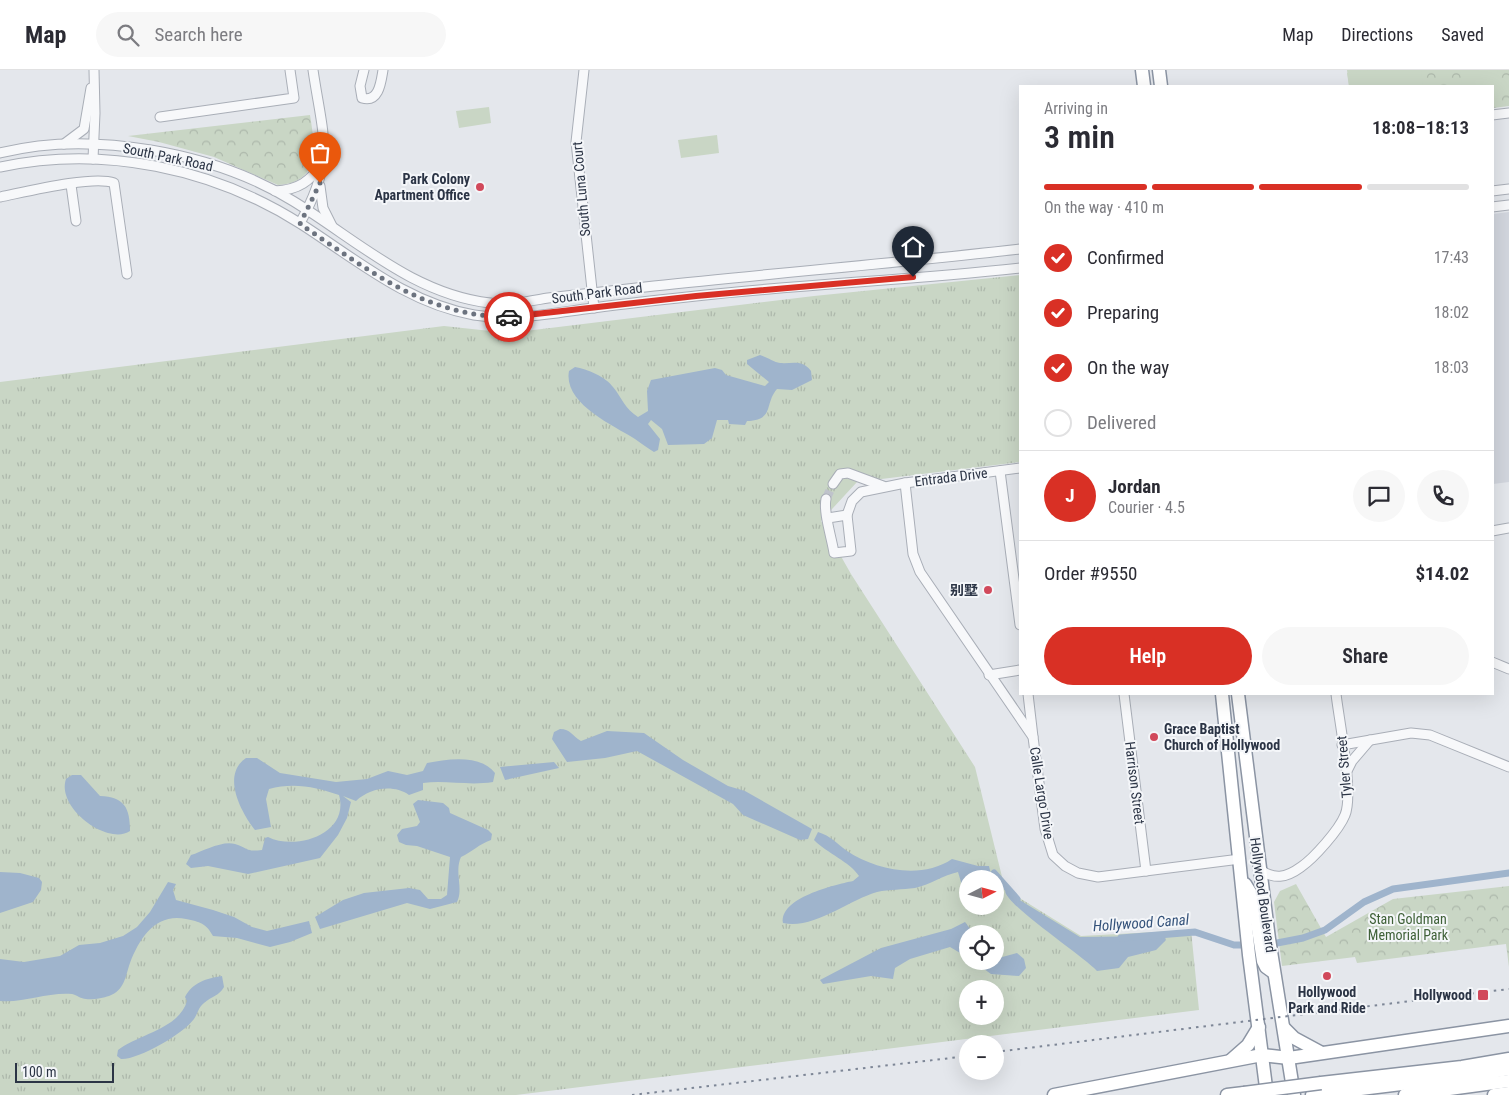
<!DOCTYPE html>
<html lang="en">
<head>
<meta charset="utf-8">
<style>
  body { margin:0; font-family:"Roboto Condensed","Noto Sans SC",sans-serif; background:#f7f7f7; color:#2b2b33; height:100vh; display:flex; flex-direction:column; font-size:19px; white-space:nowrap }
  * { box-sizing:border-box; margin:0 }
  p { font-size:16px; color:#7c7c81 }
  .icon { flex:none; width:28px; height:28px; fill:none; stroke:currentColor; stroke-width:2; stroke-linecap:round; stroke-linejoin:round }
  .map { position:relative; flex:1; overflow:hidden }
  .drawer { position:absolute; left:1019px; top:15px; width:475px; height:610px; display:flex; flex-direction:column; background:#fff; border-radius:0px; box-shadow:0 5px 20px #0002 }
  .drawer>* { flex:none }
  .needle { width:32px; rotate:84deg }
  .controls { position:absolute; left:959px; top:800px; display:grid; gap:10px }
  .controls a { display:grid; place-items:center; width:45px; height:45px; border-radius:50%; background:#fff; box-shadow:0 5px 20px #0002; font-size:25px }
  .scale { position:absolute; left:15px; bottom:12px; width:99px; box-sizing:border-box; padding-left:5px; border:2px solid #2b3445; border-top:0; font-size:14px; line-height:18px; white-space:nowrap; color:#2b3445; -webkit-text-stroke:4px #f4f6f9; paint-order:stroke }
  .pin { position:absolute; display:grid; place-items:center; width:42px; height:42px; color:#fff; margin:-51px -21px; border-radius:50% 50% 50% 0; rotate:-45deg; box-shadow:0 0 5px #0007 }
  .pin .icon { rotate:45deg }
  .courier { position:absolute; display:grid; place-items:center; width:50px; height:50px; margin:-25px; border:4px solid #d93025; border-radius:50%; background:#fff; color:#222; box-shadow:0 1px 6px #0007 }
  .summary em { font-style:normal; font-weight:600 }
  .summary div { display:flex; flex-direction:column-reverse }
  .summary { display:flex; align-items:center; justify-content:space-between; height:85px; padding:0 25px }
  h1 { font-size:32px; font-weight:600; line-height:38px }
  .bar { display:grid; grid-template-columns:repeat(4,1fr); gap:8px 5px; align-content:center; height:60px; padding:0 25px }
  .bar i { height:6px; border-radius:4px; background:#e1e1e2 }
  .bar .current { background:#d93025 }
  .bar p { grid-column:span 4 }
  .line { display:flex; align-items:center; gap:12px; padding:0 25px; border-top:1px solid #e1e1e2 }
  .line div { flex:1 }
  .round { display:grid; place-items:center; flex:none; width:52px; height:52px; border-radius:26px; background:#f7f7f7 }
  ol { padding:0 25px; list-style:none }
  li { display:flex; align-items:center; gap:15px; height:55px }
  li p { margin-inline-start:auto }
  li .icon { padding:5px; border-radius:50%; background:#d93025; color:#fff; stroke-width:4 }
  li:last-child { color:#7c7c81 }
  li i { width:28px; height:28px; border:2px solid #e1e1e2; border-radius:50% }
  .cta { display:flex; gap:10px; margin-top:auto; padding:10px 25px }
  .cta a { flex:1; height:58px; border-radius:30px; background:#d93025; color:#fff; font-size:20px; font-weight:600; line-height:58px; text-align:center }
  .cta a+a { background:#f7f7f7; color:#2b2b33 }
  header { display:flex; align-items:center; gap:30px; box-sizing:border-box; height:70px; padding:0 25px; background:#fff; border-bottom:1px solid #e1e1e2 }
  header strong { font-size:24px }
  nav { display:flex; gap:28px; margin-inline-start:auto; font-size:18px }
  .search { width:350px; height:45px; background:#f7f7f7; display:flex; align-items:center; gap:12px; box-sizing:border-box; padding:0 18px; border-radius:28px; color:#7c7c81; font-size:19px }
  .map>svg:first-child { display:block }
</style>
</head>
<body>
<header>
<strong>Map</strong>
<div class="search"><svg class="icon" aria-label="search" viewBox="0 0 24 24"><circle cx="10" cy="10" r="6"/><path d="M15 15l6 6"/></svg>Search here</div>
<nav><a>Map</a><a>Directions</a><a>Saved</a></nav>
</header>
<div class="map">
<svg width="1509" height="1025" viewBox="0 0 1509 1025">
  <defs>
    <pattern id="grass-tufts" width="24" height="20" patternUnits="userSpaceOnUse" patternTransform="scale(1.25)"><rect width="24" height="20" fill="#c9d6c5"/><path d="M3 7l-1-3M5 7V3M7 7l1-3M15 17l-1-3M17 17v-4M19 17l1-3" fill="none" stroke="#adb8ab"/></pattern>
    <pattern id="park-crowns" width="20" height="18" patternUnits="userSpaceOnUse" patternTransform="scale(1.25)"><rect width="20" height="18" fill="#c9d6c5"/><path d="M2 6a3 3 0 1 1 6 0M12 15a3 3 0 1 1 6 0" fill="none" stroke="#adb8ab"/></pattern>
  </defs>
  <rect width="100%" height="100%" fill="#e4e7ec"/>
  <!-- built -->
  <path fill="#d2d6de" d="M1509,142V412L1493,414V144Z"/>
  <!-- grass -->
  <path fill="url(#grass-tufts)" fill-rule="evenodd" d="M1020,205V392L857,412L821,451L851,504L975,697L1005,819L1081,866L1191,860L1199,940L516,1025H0V312L444,256L509,263L814,226ZM968,809H995V836H968ZM968,864H995V891H968ZM968,919H995V946H968Z"/>
  <!-- park -->
  <g fill="url(#park-crowns)">
    <path d="M1347,0H1509V36L1493,38L1492,16H1349Z"/>
    <path d="M310,45C315,76 321,113 278,115L214,87L159,72L128,66Z"/>
    <path d="M1296,814L1326,867L1393,829L1509,816V897L1506,874L1357,893L1355,887L1282,896L1274,832L1280,821Z"/>
  </g>
  <!-- garden -->
  <g fill="#c9d6c5">
    <path d="M1376,0H1421L1423,16H1349L1347,3Z"/>
    <path d="M1460,0H1497L1501,30L1493,31L1492,16H1462Z"/>
    <path d="M489,37L491,53L459,58L456,41Z"/>
    <path d="M717,65L719,83L681,88L678,70Z"/>
  </g>
  <!-- water -->
  <g fill="#9fb4cc">
    <path d="M760,285C767,287 774,292 780,293C792,294 802,289 811,301L812,310L792,320L777,319C764,334 775,350 747,351L745,355L729,354L728,350H717L712,368L704,374L668,375L662,359L651,350L648,354L660,369L658,380L654,382C647,378 641,373 635,369C612,355 563,333 569,301L575,297C587,299 606,307 613,317C622,328 625,339 638,347L648,341L647,321L651,310L715,298L722,300L726,305L765,316L769,312L747,294V290Z"/>
    <path d="M560,659C571,659 572,666 581,671L607,661L644,663L683,690L728,716L745,721L812,759L808,769L800,770L743,745L733,734L637,681L605,688L567,692L552,669L554,662Z"/>
    <path d="M246,688H257L280,703L336,712L367,709L388,701L407,705L423,701L427,693C448,689 480,684 495,703L493,712C469,716 446,710 423,713V720L409,725C393,714 370,718 356,731L343,726L351,732L347,748L338,765L320,788L248,804L208,796L191,798L186,794L191,785C203,781 223,770 235,774C249,778 244,782 262,780L265,768L268,767C296,781 350,764 339,725C317,717 293,712 269,719L266,729L271,757L255,760C241,742 221,705 246,688Z"/>
    <path d="M554,692L559,698L505,710L500,697Z"/>
    <path d="M72,705H81L100,726C124,727 130,737 130,761C108,776 56,738 66,709Z"/>
    <path d="M418,730L443,733L449,738L450,743L488,760L492,764L491,770C479,774 472,782 461,787C454,802 464,819 457,832L430,839L407,833L320,859L315,847L343,830L364,823L409,818L420,820L428,829H441L447,825L450,787L417,776L406,775L399,772L397,765L402,759L417,756L420,752L413,734Z"/>
    <path d="M818,762C831,766 836,773 847,781C876,800 921,810 952,789L978,796H989L992,809H968L967,832L958,802C944,805 929,815 915,818C902,820 890,819 877,822C849,830 813,860 783,853C779,828 834,815 853,811L859,806C850,792 827,783 814,770Z"/>
    <path d="M0,802L20,803L39,808L42,812L41,820L33,832L0,843Z"/>
    <path d="M168,812L176,814L173,820L176,830L213,840L234,847L252,857L267,861L309,851L312,863L290,872L270,877L237,868L213,866C206,853 200,852 186,849C156,843 140,867 130,893C125,907 125,920 109,926C103,928 92,930 86,929C81,929 77,925 72,924C47,922 25,933 0,931V889L24,892L60,886L79,875L100,873L123,866L137,857L150,842Z"/>
    <path d="M1005,821L1080,867L1164,866L1166,870L1156,880L1128,887L1119,898L1097,901C1082,885 1007,836 1005,821Z"/>
    <path d="M965,852L974,864H968L967,887L950,877L910,889L895,898L893,909L871,906L823,914L820,910L881,878L951,859Z"/>
    <path d="M1017,883L1024,889L1026,898L1019,906L991,904L973,891H995V889Z"/>
    <path d="M222,906L224,917C219,926 212,926 204,933C198,938 198,943 194,949C183,964 138,990 121,989L117,986L118,980C139,964 179,959 187,931L185,927C192,913 207,908 222,906Z"/>
  </g>
  <g fill="none" stroke-linecap="round" stroke-linejoin="round">
    <!-- canal -->
    <g stroke="#9fb4cc" stroke-width="7">
      <path d="M994,803L1017,829"/>
      <path d="M1121,868L1195,862L1234,875H1251"/>
      <path d="M1267,875L1303,868L1325,860L1364,832L1393,819L1509,803"/>
    </g>
    <!-- minor-tunnel -->
    <path stroke="#bfc3cb" stroke-width="9" stroke-dasharray="9 4.5" stroke-linecap="butt" d="M826,429L833,414"/>
    <defs>
      <g id="minor">
        <path d="M364,0L360,16L362,28C379,33 381,12 383,0"/>
        <path d="M584,0L576,72L594,238"/>
        <path d="M1492,45L1509,43"/>
        <path d="M160,47L294,28L290,0"/>
        <path d="M64,74L84,59L91,18"/>
        <path d="M0,83C90,60 214,82 293,131C357,170 413,224 490,233C508,236 530,231 548,228C583,224 619,220 654,216C776,203 898,193 1020,179"/>
        <path d="M93,89L95,43L94,0"/>
        <path d="M0,97C103,75 213,98 301,154C357,190 407,233 474,245C511,251 549,244 585,239C622,234 659,230 696,226C804,214 912,210 1020,198"/>
        <path d="M71,115L76,151"/>
        <path d="M320,116L323,138L332,156"/>
        <path d="M275,121C299,120 310,111 323,93"/>
        <path d="M1492,121L1509,119"/>
        <path d="M0,127C25,122 93,105 114,113L127,204"/>
        <path d="M1492,137L1509,135"/>
        <path d="M300,153C336,89 323,68 313,0"/>
        <path d="M1000,401L1020,555"/>
        <path d="M905,413L913,484L920,502L1033,667L1045,759L1053,785L1065,796L1078,803L1098,807L1240,789"/>
        <path d="M833,414L840,404L848,403L883,416"/>
        <path d="M826,429C823,442 832,469 834,483L851,481L847,445L828,448"/>
        <path d="M847,445L852,431L861,422L905,413L1020,398"/>
        <path d="M1492,461L1509,458"/>
        <path d="M1492,592L1509,599"/>
        <path d="M989,605L1020,600"/>
        <path d="M1028,624L1033,667"/>
        <path d="M1124,624L1146,801"/>
        <path d="M1342,675L1411,663L1430,665L1509,697"/>
        <path d="M1346,703L1352,691L1370,670"/>
        <path d="M1259,799C1274,810 1286,808 1301,797C1314,788 1339,760 1345,745C1354,724 1339,650 1336,624"/>
      </g>
      <g id="highway">
        <path d="M1142,0L1144,16"/>
        <path d="M1159,0L1161,16"/>
        <path d="M1222,624L1249,885L1267,1025"/>
        <path d="M1238,624L1269,869L1294,1025"/>
        <path d="M1245,814L1253,827L1263,891L1266,897L1273,902"/>
        <path d="M1284,958L1294,968L1320,982"/>
        <path d="M1231,990L1248,975L1259,957"/>
        <path d="M1321,1013L1462,997L1509,989"/>
        <path d="M1054,1025L1262,985L1289,988L1509,956"/>
        <path d="M1227,1025L1244,1023"/>
        <path d="M1312,1025L1475,1005L1509,999"/>
        <path d="M1405,1025L1509,1011"/>
        <path d="M1494,1025L1509,1023"/>
      </g>
    </defs>
    <!-- minor casing -->
    <use href="#minor" stroke="#a9aeb7" stroke-width="11"/>
    <!-- highway casing -->
    <use href="#highway" stroke="#8b94a3" stroke-width="15"/>
    <!-- minor -->
    <use href="#minor" stroke="#f7f8fa" stroke-width="9"/>
    <!-- highway -->
    <use href="#highway" stroke="#fff" stroke-width="12"/>
    <!-- rail -->
    <g stroke="#7d8696" stroke-width="2" stroke-dasharray="2.5 5" stroke-linecap="butt">
      <path d="M995,982L1509,919"/>
      <path d="M632,1025L968,986"/>
    </g>
    <defs>
      <path id="highway-bridge" d="M1244,1023L1321,1013"/>
    </defs>
    <!-- highway-bridge casing -->
    <use href="#highway-bridge" stroke="#8b94a3" stroke-width="15" stroke-linecap="butt"/>
    <!-- highway-bridge -->
    <use href="#highway-bridge" stroke="#fff" stroke-width="12"/>
  </g>
  <g fill="none" stroke-linecap="round" stroke-linejoin="round">
    <!-- done -->
    <path stroke="#6c737f" stroke-width="5" stroke-dasharray="0 9" d="M320,113L300,154C366,198 425,247 509,247"/>
    <!-- route -->
    <path stroke="#d93025" stroke-width="6" d="M509,247L696,226L913,207"/>
  </g>
  <!-- markers -->
  <g fill="#d1495b" stroke="#f4f6f9" stroke-width="2">
    <circle cx="480" cy="117" r="5"/>
    <circle cx="988" cy="520" r="5"/>
    <circle cx="1154" cy="667" r="5"/>
    <circle cx="1327" cy="906" r="5"/>
    <rect x="1477" y="919" width="12" height="12" rx="2.5"/>
  </g>
  <g text-anchor="middle" stroke-width="4" stroke-linejoin="round" paint-order="stroke">
    <!-- street labels -->
    <g font-size="14" fill="#2b3445" stroke="#f4f6f9">
      <text transform="translate(168 87) rotate(12)" y="5">South Park Road</text>
      <text transform="translate(581 119) rotate(-95)" y="5">South Luna Court</text>
      <text transform="translate(597 223) rotate(-7)" y="5">South Park Road</text>
      <text transform="translate(951 407) rotate(-7)" y="5">Entrada Drive</text>
      <text transform="translate(1344 697) rotate(-95)" y="5">Tyler Street</text>
      <text transform="translate(1135 713) rotate(83)" y="5">Harrison Street</text>
      <text transform="translate(1042 723) rotate(81)" y="5">Calle Largo Drive</text>
      <text transform="translate(1263 825) rotate(82)" y="5">Hollywood Boulevard</text>
    </g>
    <!-- poi labels -->
    <g font-size="14" font-weight="bold" fill="#2b3445" stroke="#f4f6f9" text-anchor="end">
      <text x="470" y="114">Park Colony<tspan x="470" dy="16">Apartment Office</tspan></text>
      <text x="978" y="525">别墅</text>
      <text x="1164" y="664" text-anchor="start">Grace Baptist<tspan x="1164" dy="16">Church of Hollywood</tspan></text>
      <text x="1327" y="927" text-anchor="middle">Hollywood<tspan x="1327" dy="16">Park and Ride</tspan></text>
      <text x="1472" y="930">Hollywood</text>
    </g>
    <!-- park labels -->
    <g font-size="14" fill="#3f6138" stroke="#f4f6f9">
      <text x="1408" y="854">Stan Goldman<tspan x="1408" dy="16">Memorial Park</tspan></text>
    </g>
    <!-- water labels -->
    <g font-size="15" font-style="italic" fill="#34527a" stroke="#f4f6f9">
      <text transform="translate(1141 853) rotate(-4)" y="5">Hollywood Canal</text>
    </g>
  </g>
</svg>
<div class="controls">
<a><svg class="needle" viewBox="-14 -14 28 28"><path d="M0-13l5 13h-10z" fill="#e53935"/><path d="M0 13l5-13h-10z" fill="#7c7c81"/></svg></a>
<a><svg class="icon" aria-label="locate" viewBox="0 0 24 24"><circle cx="12" cy="12" r="6"/><path d="M12 2v4M12 18v4M2 12h4M18 12h4"/></svg></a>
<a>+</a>
<a>−</a>
</div>
<div class="scale">100 m</div>
<div class="pin" style="left:320px;top:113px;background:#ea580c"><svg class="icon" aria-label="bag" viewBox="0 0 24 24"><path d="M5 8h14l-1 12H6zM9 8a3 3 0 0 1 6 0"/></svg></div>
<div class="pin" style="left:913px;top:207px;background:#1f2937"><svg class="icon" aria-label="home" viewBox="0 0 24 24"><path d="M3 11l9-7 9 7M6 9v11h12V9"/></svg></div>
<div class="courier" style="left:509px;top:247px"><svg class="icon" aria-label="car" viewBox="0 0 24 24"><path d="M5 17H2v-5l4-1 3-4h7l3 4 3 1v5h-3M9 17h6M6 11h13"/><circle cx="7" cy="17" r="2"/><circle cx="17" cy="17" r="2"/></svg></div>
<section class="drawer">
<div class="summary"><div><h1>3 min</h1><p>Arriving in</p></div><em>18:08–18:13</em></div>
<div class="bar"><i class="current"></i><i class="current"></i><i class="current"></i><i></i><p>On the way · 410 m</p></div>
<ol>
<li><svg class="icon" aria-label="check" viewBox="0 0 24 24"><path d="M5 12l5 5 9-10"/></svg>Confirmed<p>17:43</p></li>
<li><svg class="icon" aria-label="check" viewBox="0 0 24 24"><path d="M5 12l5 5 9-10"/></svg>Preparing<p>18:02</p></li>
<li><svg class="icon" aria-label="check" viewBox="0 0 24 24"><path d="M5 12l5 5 9-10"/></svg>On the way<p>18:03</p></li>
<li><i></i>Delivered</li>
</ol>
<div class="line" style="height:90px"><b class="round" style="background:#d93025;color:#fff">J</b><div><b>Jordan</b><p>Courier · 4.5</p></div><a class="round"><svg class="icon" aria-label="chat" viewBox="0 0 24 24"><path d="M4 5h16v11H9l-5 4z"/></svg></a><a class="round"><svg class="icon" aria-label="phone" viewBox="0 0 24 24"><path d="M5 4h4l2 5-3 2q2 4 5 5l2-3 5 2v4C11 20 4 13 5 4z"/></svg></a></div>
<div class="line" style="height:65px"><div>Order #9550</div><b>$14.02</b></div>
<div class="cta"><a>Help</a><a>Share</a></div>
</section>
</div>
</body>
</html>
